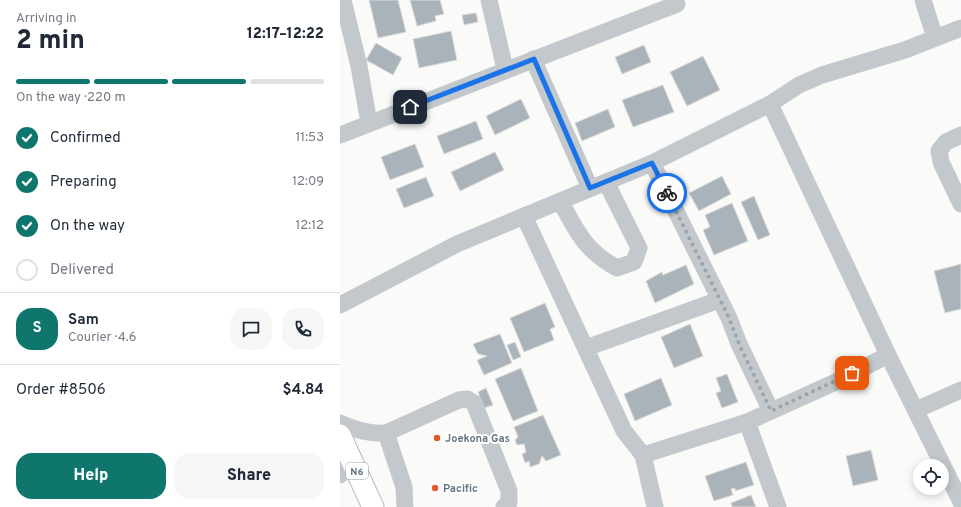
<!DOCTYPE html>
<html lang="en">
<head>
<meta charset="utf-8">
<style>
  body { margin:0; font-family:Overpass,sans-serif; background:#f6f6f7; color:#1f2937; height:100vh; display:flex; flex-direction:column; font-size:15px; white-space:nowrap }
  * { box-sizing:border-box; margin:0 }
  p { font-size:13px; color:#747a83 }
  .icon { flex:none; width:22px; height:22px; fill:none; stroke:currentColor; stroke-width:2; stroke-linecap:round; stroke-linejoin:round }
  .map { position:relative; flex:1; overflow:hidden }
  .details { display:flex; flex-direction:column; background:#fff; width:340px }
  .details>* { flex:none }
  .buttons { position:absolute; left:573px; top:459px; display:grid; gap:8px }
  .buttons a { display:grid; place-items:center; width:36px; height:36px; border-radius:50%; background:#fff; box-shadow:0 2px 10px #0003; font-size:20px }
  .pin { position:absolute; display:grid; place-items:center; width:34px; height:34px; color:#fff; margin:-17px; border-radius:8px; box-shadow:0 2px 6px #0006 }
  .courier { position:absolute; display:grid; place-items:center; width:40px; height:40px; margin:-20px; border:3px solid #1a73e8; border-radius:50%; background:#fff; color:#222; box-shadow:0 1px 5px #0007 }
  .headline em { font-style:normal; font-weight:800 }
  .headline div { display:flex; flex-direction:column-reverse }
  .headline { display:flex; align-items:center; justify-content:space-between; height:68px; padding:0 16px }
  h1 { font-size:26px; font-weight:800; line-height:30px }
  .bar { display:grid; grid-template-columns:repeat(4,1fr); gap:6px 4px; align-content:center; height:48px; padding:0 16px }
  .bar i { height:5px; border-radius:3px; background:#e0e1e3 }
  .bar .on { background:#0f766e }
  .bar p { grid-column:span 4 }
  .line { display:flex; align-items:center; gap:10px; padding:0 16px; border-top:1px solid #e0e1e3 }
  .line div { flex:1 }
  .round { display:grid; place-items:center; flex:none; width:42px; height:42px; border-radius:16px; background:#f6f6f7 }
  ol { padding:0 16px; list-style:none }
  li { display:flex; align-items:center; gap:12px; height:44px }
  li p { margin-inline-start:auto }
  li .icon { padding:4px; border-radius:50%; background:#0f766e; color:#fff; stroke-width:4 }
  li:last-child { color:#747a83 }
  li i { width:22px; height:22px; border:2px solid #e0e1e3; border-radius:50% }
  .action { display:flex; gap:8px; margin-top:auto; padding:8px 16px }
  .action a { flex:1; height:46px; border-radius:16px; background:#0f766e; color:#fff; font-size:16px; font-weight:800; line-height:46px; text-align:center }
  .action a+a { background:#f6f6f7; color:#1f2937 }
  main { display:flex; flex:1; min-height:0 }
  .map>svg:first-child { display:block }
</style>
</head>
<body>
<main>
<section class="details">
<div class="headline"><div><h1>2 min</h1><p>Arriving in</p></div><em>12:17–12:22</em></div>
<div class="bar"><i class="on"></i><i class="on"></i><i class="on"></i><i></i><p>On the way · 220 m</p></div>
<ol>
<li><svg class="icon" aria-label="check" viewBox="0 0 24 24"><path d="M5 12l5 5 9-10"/></svg>Confirmed<p>11:53</p></li>
<li><svg class="icon" aria-label="check" viewBox="0 0 24 24"><path d="M5 12l5 5 9-10"/></svg>Preparing<p>12:09</p></li>
<li><svg class="icon" aria-label="check" viewBox="0 0 24 24"><path d="M5 12l5 5 9-10"/></svg>On the way<p>12:12</p></li>
<li><i></i>Delivered</li>
</ol>
<div class="line" style="height:72px"><b class="round" style="background:#0f766e;color:#fff">S</b><div><b>Sam</b><p>Courier · 4.6</p></div><a class="round"><svg class="icon" aria-label="chat" viewBox="0 0 24 24"><path d="M4 5h16v11H9l-5 4z"/></svg></a><a class="round"><svg class="icon" aria-label="phone" viewBox="0 0 24 24"><path d="M5 4h4l2 5-3 2q2 4 5 5l2-3 5 2v4C11 20 4 13 5 4z"/></svg></a></div>
<div class="line" style="height:52px"><div>Order #8506</div><b>$4.84</b></div>
<div class="action"><a>Help</a><a>Share</a></div>
</section>
<div class="map">
<svg width="621" height="507" viewBox="0 0 621 507">
  <rect width="100%" height="100%" fill="#fafaf8"/>
  <!-- building -->
  <g fill="#aab3b9" stroke="#dcdcda">
    <path d="M29,0H58L66,32L38,38Z"/>
    <path d="M70,0H100L104,14L95,16L96,21L77,26Z"/>
    <path d="M136,13L138,22L124,25L122,15Z"/>
    <path d="M111,31L117,60L79,68L73,39Z"/>
    <path d="M36,43L62,58L53,75L26,60Z"/>
    <path d="M304,45L311,62L282,74L275,57Z"/>
    <path d="M363,56L380,90L347,106L330,72Z"/>
    <path d="M323,85L334,112L293,127L282,100Z"/>
    <path d="M181,99L190,118L155,135L146,116Z"/>
    <path d="M268,109L275,127L242,141L235,123Z"/>
    <path d="M136,121L143,139L104,154L97,136Z"/>
    <path d="M75,144L84,167L50,180L41,157Z"/>
    <path d="M155,152L164,170L120,191L111,172Z"/>
    <path d="M382,176L391,194L359,211L349,193Z"/>
    <path d="M86,177L94,196L64,208L56,189Z"/>
    <path d="M414,196L430,235L418,240L401,202Z"/>
    <path d="M392,203L408,241L374,255L363,230L370,227L365,215Z"/>
    <path d="M621,264V309L605,313L594,271Z"/>
    <path d="M346,265L354,284L315,303L306,281L322,272L323,275Z"/>
    <path d="M205,303L215,327L210,329L214,340L184,352L170,318Z"/>
    <path d="M350,324L363,356L334,368L321,337Z"/>
    <path d="M160,334L172,363L144,375L137,360L147,356L138,354L133,344Z"/>
    <path d="M175,342L181,357L173,360L167,345Z"/>
    <path d="M181,368L198,411L173,421L155,379Z"/>
    <path d="M387,374L398,402L382,408L376,393L381,391L376,378Z"/>
    <path d="M321,378L332,405L295,421L284,394Z"/>
    <path d="M146,388L153,405L144,408L138,392Z"/>
    <path d="M203,415L221,455L206,461L202,456L199,464L190,467L189,461L185,463L182,454L186,452L184,444L177,445L175,440L178,437L174,427Z"/>
    <path d="M531,450L538,480L513,486L506,456Z"/>
    <path d="M406,462L414,485L395,491V488L391,489L393,495L374,501L365,476Z"/>
    <path d="M411,495L416,507H392L391,503Z"/>
  </g>
  <g fill="none" stroke-linecap="round" stroke-linejoin="round">
    <defs>
      <path id="major" d="M0,435L33,507"/>
    </defs>
    <!-- major casing -->
    <use href="#major" stroke="#b5babe" stroke-width="23"/>
    <!-- minor -->
    <g stroke="#c3c8cc" stroke-width="17">
      <path d="M3,0L19,66L29,123"/>
      <path d="M149,0L165,69"/>
      <path d="M583,0L595,38"/>
      <path d="M193,59L250,188"/>
      <path d="M430,104L548,355L621,502"/>
      <path d="M0,135L337,4"/>
      <path d="M621,135L606,142L599,151L601,162L621,204"/>
      <path d="M312,163L389,318L399,344L431,411"/>
      <path d="M220,201C237,231 244,250 277,268L294,262L299,248L266,182"/>
      <path d="M184,216L277,416L284,431L303,455L315,507"/>
      <path d="M0,305L117,244L312,163L430,104L459,85L482,75L565,50L621,28"/>
      <path d="M246,348L379,300"/>
      <path d="M576,410L621,390"/>
      <path d="M407,422L438,507"/>
      <path d="M0,423C16,430 29,434 46,433L64,487L65,507"/>
      <path d="M46,433L119,400L127,399L134,403L169,491V503L164,507"/>
      <path d="M303,455L407,422L500,380L548,355"/>
      <path d="M0,475L13,463"/>
    </g>
    <!-- major -->
    <use href="#major" stroke="#fff" stroke-width="21"/>
  </g>
  <g fill="none" stroke-linecap="round" stroke-linejoin="round">
    <!-- done -->
    <path stroke="#99a4ac" stroke-width="4" stroke-dasharray="0 7.2" d="M327,193L389,318L399,344L431,411L512,373"/>
    <!-- route -->
    <path stroke="#1a73e8" stroke-width="5" d="M70,107L194,59L250,188L312,163L327,193"/>
  </g>
  <!-- markers -->
  <g fill="#e4572e" stroke="#fff" stroke-width="1.5">
    <circle cx="97" cy="438" r="4"/>
    <circle cx="95" cy="488" r="4"/>
  </g>
  <g text-anchor="middle" stroke-width="4" stroke-linejoin="round" paint-order="stroke">
    <!-- shield labels -->
    <rect fill="#fff" stroke="#939fa8" stroke-width="1" x="6" y="463" width="22" height="16" rx="3"/>
    <g font-size="10" font-weight="bold" fill="#657683">
      <text x="17" y="475">N6</text>
    </g>
    <!-- poi labels -->
    <g font-size="11" font-weight="bold" fill="#657683" stroke="#fff" text-anchor="start">
      <text x="105" y="442">Joekona Gas</text>
      <text x="103" y="492">Pacific</text>
    </g>
  </g>
</svg>
<div class="buttons">
<a><svg class="icon" aria-label="locate" viewBox="0 0 24 24"><circle cx="12" cy="12" r="6"/><path d="M12 2v4M12 18v4M2 12h4M18 12h4"/></svg></a>
</div>
<div class="pin" style="left:512px;top:373px;background:#ea580c"><svg class="icon" aria-label="bag" viewBox="0 0 24 24"><path d="M5 8h14l-1 12H6zM9 8a3 3 0 0 1 6 0"/></svg></div>
<div class="pin" style="left:70px;top:107px;background:#1f2937"><svg class="icon" aria-label="home" viewBox="0 0 24 24"><path d="M3 11l9-7 9 7M6 9v11h12V9"/></svg></div>
<div class="courier" style="left:327px;top:193px"><svg class="icon" aria-label="bike" viewBox="0 0 24 24"><circle cx="6" cy="16" r="4"/><circle cx="18" cy="16" r="4"/><path d="M6 16l4-8h5l3 8M10 8l3 8H6M13 5h3"/></svg></div>
</div>
</main>
</body>
</html>
